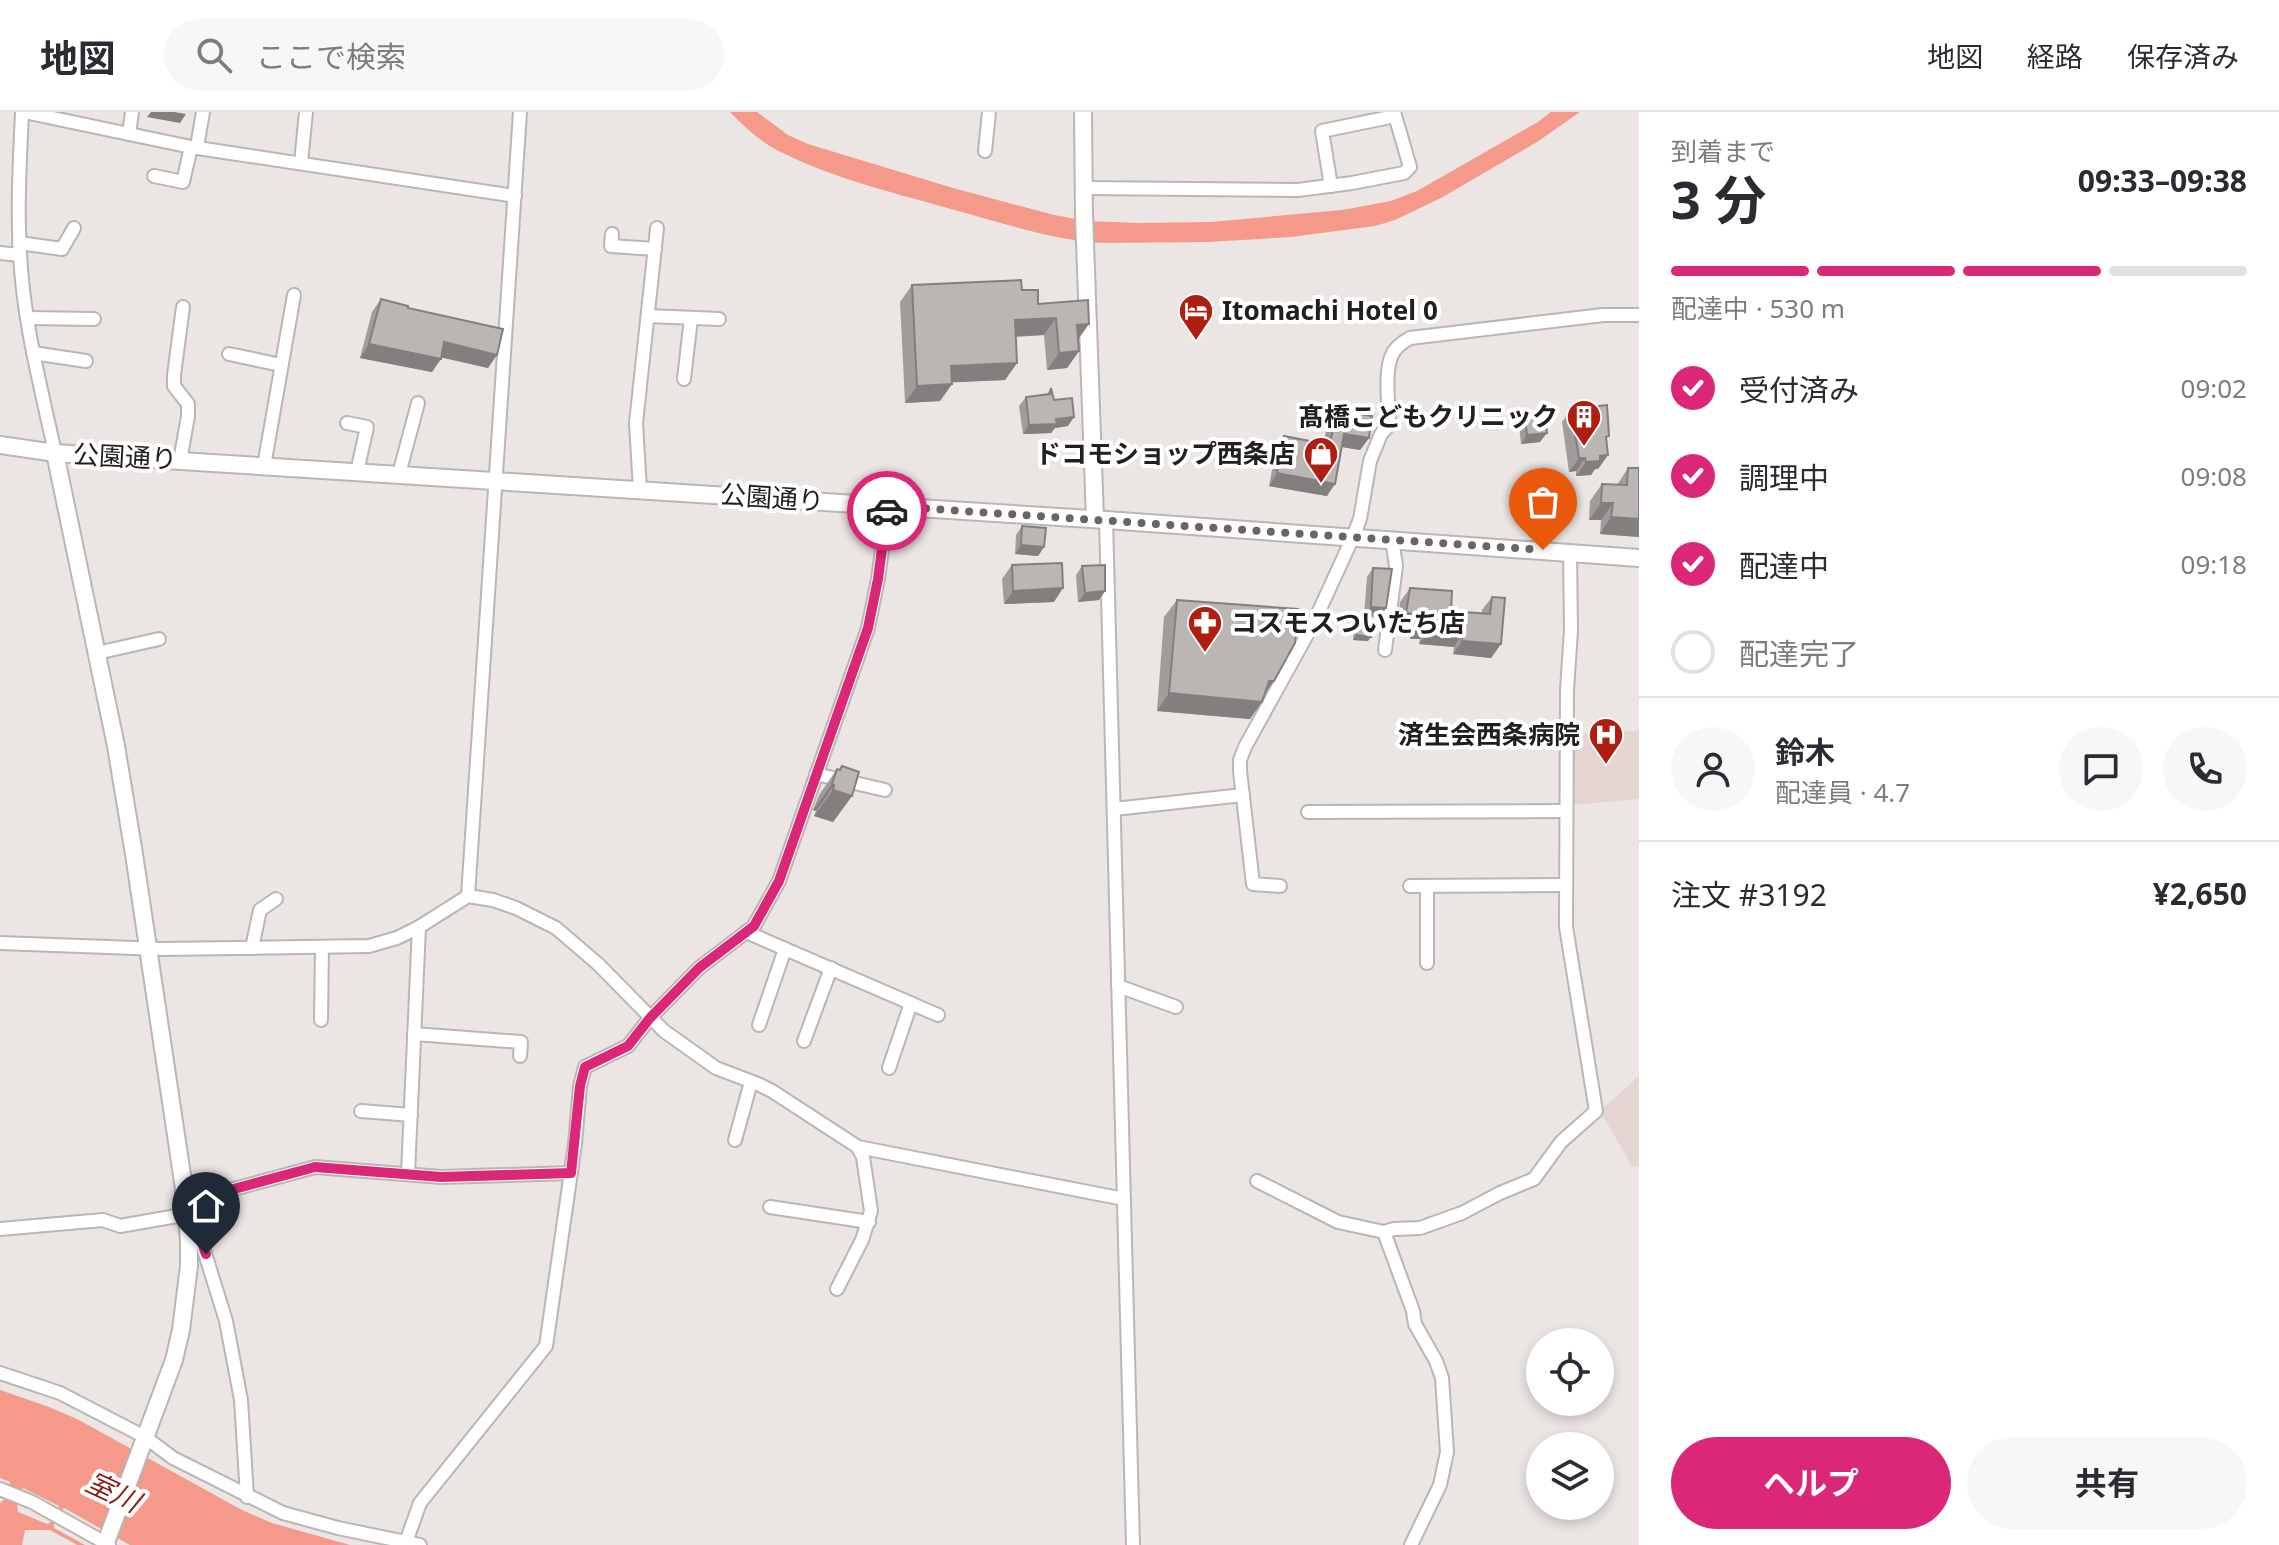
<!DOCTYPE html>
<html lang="ja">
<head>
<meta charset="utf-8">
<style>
  body { margin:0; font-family:"Noto Sans","Noto Sans JP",sans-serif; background:#f7f7f7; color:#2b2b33; height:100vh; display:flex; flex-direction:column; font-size:30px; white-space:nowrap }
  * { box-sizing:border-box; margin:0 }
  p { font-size:26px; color:#7c7c81 }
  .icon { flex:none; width:44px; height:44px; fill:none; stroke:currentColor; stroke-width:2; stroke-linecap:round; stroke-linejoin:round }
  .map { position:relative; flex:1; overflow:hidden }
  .side { display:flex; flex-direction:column; background:#fff; width:640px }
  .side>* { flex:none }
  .controls { position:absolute; left:1526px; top:1216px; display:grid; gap:16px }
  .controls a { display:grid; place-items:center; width:88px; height:88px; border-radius:50%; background:#fff; box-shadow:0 4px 12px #0003; font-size:40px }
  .pin { position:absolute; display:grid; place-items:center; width:68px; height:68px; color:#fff; margin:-82px -34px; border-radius:50% 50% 50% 0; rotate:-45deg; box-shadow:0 0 8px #0007 }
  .pin .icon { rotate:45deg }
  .courier { position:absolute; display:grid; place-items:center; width:80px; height:80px; margin:-40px; border:6px solid #db2777; border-radius:50%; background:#fff; color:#222; box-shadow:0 2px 10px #0007 }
  .summary em { font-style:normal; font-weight:700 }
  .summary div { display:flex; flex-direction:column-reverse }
  .summary { display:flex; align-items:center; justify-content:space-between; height:136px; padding:0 32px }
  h1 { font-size:52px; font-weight:700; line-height:60px }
  .bar { display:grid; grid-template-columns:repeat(4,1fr); gap:12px 8px; align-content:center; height:96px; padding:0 32px }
  .bar i { height:10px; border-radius:6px; background:#e1e1e2 }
  .bar .selected { background:#db2777 }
  .bar p { grid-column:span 4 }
  .line { display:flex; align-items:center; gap:20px; padding:0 32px; border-top:2px solid #e1e1e2 }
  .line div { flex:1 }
  .round { display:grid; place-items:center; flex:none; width:84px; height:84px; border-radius:42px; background:#f7f7f7 }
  ol { padding:0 32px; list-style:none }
  li { display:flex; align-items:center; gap:24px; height:88px }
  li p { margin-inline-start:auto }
  li .icon { padding:8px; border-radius:50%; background:#db2777; color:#fff; stroke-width:4 }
  li:last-child { color:#7c7c81 }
  li i { width:44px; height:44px; border:4px solid #e1e1e2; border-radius:50% }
  .cta { display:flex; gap:16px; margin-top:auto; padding:16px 32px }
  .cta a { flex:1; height:92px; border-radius:48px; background:#db2777; color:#fff; font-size:32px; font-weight:700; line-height:92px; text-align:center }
  .cta a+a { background:#f7f7f7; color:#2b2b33 }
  header { display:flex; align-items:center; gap:48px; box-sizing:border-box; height:112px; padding:0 40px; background:#fff; border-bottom:2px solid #e1e1e2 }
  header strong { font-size:38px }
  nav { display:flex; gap:44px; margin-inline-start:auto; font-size:28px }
  .search { width:560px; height:72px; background:#f7f7f7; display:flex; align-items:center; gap:20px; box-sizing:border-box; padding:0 28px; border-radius:44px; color:#7c7c81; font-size:30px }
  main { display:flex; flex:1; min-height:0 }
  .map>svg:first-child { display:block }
</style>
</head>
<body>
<header>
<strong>地図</strong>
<div class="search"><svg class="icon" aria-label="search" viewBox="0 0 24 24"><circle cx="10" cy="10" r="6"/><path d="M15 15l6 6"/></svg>ここで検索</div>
<nav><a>地図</a><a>経路</a><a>保存済み</a></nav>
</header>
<main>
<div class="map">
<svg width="1639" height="1433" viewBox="0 0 1639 1433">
  <rect width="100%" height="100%" fill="#ebe5e4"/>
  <!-- built -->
  <g fill="#e4d5d3">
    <path d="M1639,619V687L1573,693L1574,622Z"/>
    <path d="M1639,964V1054H1632L1600,999Z"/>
  </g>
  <!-- water -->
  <g fill="#f59a8b" fill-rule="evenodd">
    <path d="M730,0H757L788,23L808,32L953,76L1054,103L1087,109L1138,111L1211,110L1342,98L1391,89L1417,79L1538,10L1551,0H1580L1537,30L1441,86L1395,108L1375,114L1291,125L1208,130L1107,131C1056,130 1000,110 951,97C895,81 835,67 783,41C763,32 745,16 730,0Z"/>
    <path d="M0,1278L49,1295L77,1307L242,1398L272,1411L350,1433H130L64,1396L54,1412V1416L85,1433H77L50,1418H25L22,1433H0V1391L5,1387L10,1370L0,1366ZM23,1376L59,1394L51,1410L47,1412L18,1400L17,1392Z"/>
  </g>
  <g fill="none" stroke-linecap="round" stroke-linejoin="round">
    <defs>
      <g id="street">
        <path d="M22,0C20,47 17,94 20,141C23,209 41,275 55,341"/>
        <path d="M24,0L191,35L515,84"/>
        <path d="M129,22L132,0"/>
        <path d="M197,35L203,0"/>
        <path d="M985,39L989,0"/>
        <path d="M301,51L306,0"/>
        <path d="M154,64L183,70L191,35"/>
        <path d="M1331,74L1322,19L1395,4"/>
        <path d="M1084,76L1298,78L1352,71L1404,61L1410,55L1394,0"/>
        <path d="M612,122L611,134L655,137"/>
        <path d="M19,131L62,137L74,116"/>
        <path d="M0,141L20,143"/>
        <path d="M648,204L719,207"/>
        <path d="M27,206L94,207"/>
        <path d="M33,241L86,249"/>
        <path d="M229,242L281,253"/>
        <path d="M684,267L691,206"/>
        <path d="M347,311L367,315L357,360"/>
        <path d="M180,349L188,304V292L174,274V263L183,195"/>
        <path d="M264,354L294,183"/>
        <path d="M399,362L418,291"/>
        <path d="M640,378L636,311L657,116"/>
        <path d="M1106,408L1133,1433"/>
        <path d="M1385,538L1396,454L1392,427"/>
        <path d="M97,541L159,527"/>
        <path d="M816,662L885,678"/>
        <path d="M1114,697L1243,683"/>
        <path d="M1308,700L1566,699"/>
        <path d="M1280,774L1253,772L1240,659V648L1245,635L1314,510L1353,425L1360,407L1370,349L1381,322L1389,313C1389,295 1384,259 1392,243C1395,235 1403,230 1410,226L1603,203H1639"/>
        <path d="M1410,774L1566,773"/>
        <path d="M1427,774V851"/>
        <path d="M468,784L520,0"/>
        <path d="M746,820L938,903"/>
        <path d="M0,831L161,837L369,834L397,826L419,815L468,784L493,788L516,796L556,816L598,852L664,919L716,956L758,972L772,979L858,1035L1124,1087"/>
        <path d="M252,836L260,798L276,787"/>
        <path d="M1118,874L1176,895"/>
        <path d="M321,908L322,835"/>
        <path d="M759,913L785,837"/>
        <path d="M414,922L521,930L520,944"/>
        <path d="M804,929L831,856"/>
        <path d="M889,956L911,891"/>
        <path d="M361,999L411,1003"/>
        <path d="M735,1028L751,970"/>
        <path d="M408,1062L419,815"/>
        <path d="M1257,1069L1338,1110L1384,1120L1394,1117L1420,1116L1462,1101L1500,1081L1534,1067L1561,1030L1596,999L1566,815L1567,578L1571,518L1570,440"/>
        <path d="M186,1090L315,1055L441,1065L571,1061"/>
        <path d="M770,1095L869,1110"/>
        <path d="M188,1110L199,1122L226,1209L241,1288L247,1385"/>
        <path d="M0,1117L103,1108L120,1114L188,1102"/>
        <path d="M1384,1120L1413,1199L1415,1212L1436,1249L1442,1266L1447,1340L1440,1373L1411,1433"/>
        <path d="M837,1177L862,1128L871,1099L863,1045L858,1035"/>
        <path d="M0,1261L60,1281L145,1325L173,1346L283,1401L338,1416L420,1433"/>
        <path d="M0,1377L32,1390L109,1433"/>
        <path d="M406,1430L420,1391L546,1234L575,1032L580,974L585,955L628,934L650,906L699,856L754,814L779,769L868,516L878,467L888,394"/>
      </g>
      <g id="secondary">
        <path d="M1083,0L1084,103L1095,407"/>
        <path d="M0,333L55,341L1106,408L1639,446"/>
        <path d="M55,341L116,634L134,742L186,1090L189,1129V1154L181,1218L174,1248L105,1433"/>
      </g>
    </defs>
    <!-- street casing -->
    <use href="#street" stroke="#bbb5b4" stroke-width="16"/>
    <!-- secondary casing -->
    <use href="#secondary" stroke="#bbb5b4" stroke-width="20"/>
    <!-- street -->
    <use href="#street" stroke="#fff" stroke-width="12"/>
    <!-- secondary -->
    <use href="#secondary" stroke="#fff" stroke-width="16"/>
  </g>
  <!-- wall -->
  <g fill="#a19c9b">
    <path d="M912,173L1022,178L1038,192L1088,188L1078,229L1079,239L1067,256L1047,258L1044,223L1016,225L1017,251L1005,268L952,270V272L940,289L905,291L900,190Z"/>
    <path d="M381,187L408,196L488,256L441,245L432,260L360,246L372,200Z"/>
    <path d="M1051,276L1054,288L1068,314L1055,316L1051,321L1023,322L1019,294L1026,285L1047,282Z"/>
    <path d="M1571,297L1606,329L1608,343L1598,357H1595L1591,363L1576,364V359L1569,360L1562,310Z"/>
    <path d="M1336,298L1369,326L1360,338L1342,335L1327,384L1269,374L1276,336L1284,324L1324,331L1327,310Z"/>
    <path d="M1525,303L1540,330L1521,332L1519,312Z"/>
    <path d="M1628,356L1639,425L1600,422L1601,408H1589L1590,389L1602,372L1617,373Z"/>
    <path d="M1022,414L1044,435L1038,444L1015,442L1016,423Z"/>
    <path d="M1012,453L1054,490L1004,492L1002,467Z"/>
    <path d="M1082,454L1105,479L1099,488L1078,490L1076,463Z"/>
    <path d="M1373,456L1386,496L1380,505L1364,504L1367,465Z"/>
    <path d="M1410,476L1451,499L1482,502V498L1492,485L1501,532L1491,546L1453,542L1454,535L1419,532L1420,527H1410V522H1405V515L1397,514L1400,490Z"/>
    <path d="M1177,488L1265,582L1250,607L1157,599L1164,505Z"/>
    <path d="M1357,507L1368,529L1353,528L1354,512Z"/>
    <path d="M842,654L852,684L833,710L814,704L816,699L813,698L819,683L837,657L839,658Z"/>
  </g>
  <!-- shaded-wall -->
  <g fill="#837f7e">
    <path d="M151,0H174L186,2L180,11L147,5Z"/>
    <path d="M1056,206L1044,223L1003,225L1015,208Z"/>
    <path d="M1089,212L1077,229V213Z"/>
    <path d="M444,230L497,243L488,256L435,244Z"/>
    <path d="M369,232L441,247L432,260L360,246Z"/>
    <path d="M1079,239L1067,256L1047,258L1059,241Z"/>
    <path d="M1017,251L1005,268L939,271L951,254Z"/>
    <path d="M952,272L940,289L905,291L917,274Z"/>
    <path d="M1074,305L1068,314L1055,316L1051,321L1023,322L1029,313Z"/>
    <path d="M1547,321L1540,330L1521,332L1527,323Z"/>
    <path d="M1344,322L1369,326L1360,338L1336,334Z"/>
    <path d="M1608,343L1598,357H1595L1591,363L1576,364L1586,350L1600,344Z"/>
    <path d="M1579,346H1585L1576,359L1569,360Z"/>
    <path d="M1277,361L1335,372L1327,384L1269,374Z"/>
    <path d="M1601,391H1613L1601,408H1589Z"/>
    <path d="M1611,405L1639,407V425L1600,422Z"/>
    <path d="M1021,433L1044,435L1038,444L1015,442Z"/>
    <path d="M1063,476L1054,490L1004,492L1013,479Z"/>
    <path d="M1105,479L1099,488L1078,490L1085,481Z"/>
    <path d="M1371,495L1386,496L1380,505L1364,504Z"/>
    <path d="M1406,501L1414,502L1405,515L1397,514Z"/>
    <path d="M1414,508L1420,509L1410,522H1405Z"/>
    <path d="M1420,513L1430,514L1420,527H1410Z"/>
    <path d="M1428,519L1463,521L1454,535L1419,532Z"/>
    <path d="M1356,523L1371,525L1368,529L1353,528Z"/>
    <path d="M1462,529L1501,532L1491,546L1453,542Z"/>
    <path d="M1269,569H1274L1261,587Z"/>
    <path d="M1169,581L1262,590L1250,607L1157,599Z"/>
    <path d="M832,672L834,673L816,699L813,698Z"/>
    <path d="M833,678L852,684L833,710L814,704Z"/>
  </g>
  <!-- building -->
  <g fill="#bbb5b4" stroke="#837f7e" stroke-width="2">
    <path d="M1021,168L1022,178H1038V192L1088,188L1089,212L1077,213L1079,239L1059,241L1056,206L1015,208L1017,251L951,254L952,272L917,274L912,173Z"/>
    <path d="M381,187L408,194V196L503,217L497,243L444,230L441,247L369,232Z"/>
    <path d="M1051,276L1054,288L1072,286L1074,305L1056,307L1057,312L1029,313L1026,285L1050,282Z"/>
    <path d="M1607,293L1609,324L1606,325L1608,343L1600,344V349L1586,350L1585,346H1579L1571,297Z"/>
    <path d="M1336,298L1372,304L1369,326L1344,322L1335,372L1277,361L1284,324L1330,333Z"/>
    <path d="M1545,301L1547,321L1527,323L1525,303Z"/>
    <path d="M1628,356H1639V407L1611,405L1613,391H1601L1602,372L1627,373Z"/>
    <path d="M1022,414L1046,416L1044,435L1021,433Z"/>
    <path d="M1062,451L1063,476L1013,479L1012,453Z"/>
    <path d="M1105,453V479L1085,481L1082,454Z"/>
    <path d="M1373,456L1392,457L1386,496L1371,495Z"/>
    <path d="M1410,476L1452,479L1451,499L1490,502L1492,485L1505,486L1501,532L1462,529L1463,521L1428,519L1430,514L1420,513V509L1414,508V502L1406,501Z"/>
    <path d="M1177,488L1298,497L1295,531L1274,569H1269L1262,590L1169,581Z"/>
    <path d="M1357,507L1373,508L1371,525L1356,523Z"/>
    <path d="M842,654L859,660L852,684L833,678L834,673L832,672L837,657L840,658Z"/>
  </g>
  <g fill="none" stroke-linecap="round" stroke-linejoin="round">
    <!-- done -->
    <path stroke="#686564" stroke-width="8" stroke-dasharray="0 14.4" d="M887,399L888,394L1543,438"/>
    <!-- route -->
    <path stroke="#db2777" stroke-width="10" d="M206,1142L199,1122L188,1110L186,1090L315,1055L441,1065L571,1061L580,974L585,955L628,934L650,906L699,856L754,814L779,769L868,516L878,467L887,399"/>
  </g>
  <!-- icons -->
  <defs>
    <symbol id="hotel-pin" viewBox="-11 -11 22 30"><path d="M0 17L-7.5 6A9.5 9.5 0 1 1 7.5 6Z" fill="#ae1f11" stroke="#fff"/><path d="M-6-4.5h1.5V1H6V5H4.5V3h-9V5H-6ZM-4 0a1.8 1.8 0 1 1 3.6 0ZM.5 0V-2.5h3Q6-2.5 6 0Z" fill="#fff"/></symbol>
    <symbol id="building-pin" viewBox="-11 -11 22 30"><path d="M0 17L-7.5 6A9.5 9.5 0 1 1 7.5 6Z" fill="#ae1f11" stroke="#fff"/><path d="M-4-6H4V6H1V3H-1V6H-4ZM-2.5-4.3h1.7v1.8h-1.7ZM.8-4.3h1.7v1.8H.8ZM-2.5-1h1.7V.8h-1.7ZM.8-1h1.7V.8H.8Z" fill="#fff"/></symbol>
    <symbol id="shop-pin" viewBox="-11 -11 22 30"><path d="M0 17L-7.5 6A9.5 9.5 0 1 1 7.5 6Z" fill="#ae1f11" stroke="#fff"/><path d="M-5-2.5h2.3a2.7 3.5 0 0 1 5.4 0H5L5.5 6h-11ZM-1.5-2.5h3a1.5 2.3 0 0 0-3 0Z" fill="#fff"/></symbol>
    <symbol id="pharmacy-pin" viewBox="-11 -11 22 30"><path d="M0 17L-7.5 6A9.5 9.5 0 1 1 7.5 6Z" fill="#ae1f11" stroke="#fff"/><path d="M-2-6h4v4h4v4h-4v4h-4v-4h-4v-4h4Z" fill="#fff"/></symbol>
    <symbol id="hospital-pin" viewBox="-11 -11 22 30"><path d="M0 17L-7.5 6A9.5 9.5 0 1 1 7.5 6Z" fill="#ae1f11" stroke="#fff"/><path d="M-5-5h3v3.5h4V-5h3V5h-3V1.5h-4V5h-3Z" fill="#fff"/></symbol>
  </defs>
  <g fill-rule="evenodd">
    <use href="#hotel-pin" x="1176" y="179" width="40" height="54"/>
    <use href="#building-pin" x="1564" y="285" width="40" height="54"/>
    <use href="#shop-pin" x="1301" y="322" width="40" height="54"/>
    <use href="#pharmacy-pin" x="1185" y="491" width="40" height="54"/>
    <use href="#hospital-pin" x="1586" y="603" width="40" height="54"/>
  </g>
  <g text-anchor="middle" stroke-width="8" stroke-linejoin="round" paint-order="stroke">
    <!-- poi labels -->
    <g font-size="26" font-weight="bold" fill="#22201f" stroke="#fff" text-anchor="end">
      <text x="1222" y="208" text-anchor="start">Itomachi Hotel 0</text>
      <text x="1558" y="314">髙橋こどもクリニック</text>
      <text x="1295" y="351">ドコモショップ西条店</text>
      <text x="1231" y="520" text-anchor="start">コスモスついたち店</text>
      <text x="1580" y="632">済生会西条病院</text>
    </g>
    <!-- street labels -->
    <g font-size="26" fill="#22201f" stroke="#fff">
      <text transform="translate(125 345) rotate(3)" y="9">公園通り</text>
      <text transform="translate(772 386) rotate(4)" y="9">公園通り</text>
    </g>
    <!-- water labels -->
    <g font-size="28" font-style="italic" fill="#871f14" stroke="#fff">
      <text transform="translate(113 1380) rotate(25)" y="10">室川</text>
    </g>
  </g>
</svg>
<div class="controls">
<a><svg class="icon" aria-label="locate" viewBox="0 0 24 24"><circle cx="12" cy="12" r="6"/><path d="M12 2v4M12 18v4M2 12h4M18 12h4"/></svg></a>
<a><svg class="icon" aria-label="layers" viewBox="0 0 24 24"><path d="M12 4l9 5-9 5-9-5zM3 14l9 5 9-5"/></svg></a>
</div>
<div class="pin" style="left:1543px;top:438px;background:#ea580c"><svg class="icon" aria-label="bag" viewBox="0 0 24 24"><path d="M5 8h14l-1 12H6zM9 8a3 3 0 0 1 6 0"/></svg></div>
<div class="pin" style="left:206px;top:1142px;background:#1f2937"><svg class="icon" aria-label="home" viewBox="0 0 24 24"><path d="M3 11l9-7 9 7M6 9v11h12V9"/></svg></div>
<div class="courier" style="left:887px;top:399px"><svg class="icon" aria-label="car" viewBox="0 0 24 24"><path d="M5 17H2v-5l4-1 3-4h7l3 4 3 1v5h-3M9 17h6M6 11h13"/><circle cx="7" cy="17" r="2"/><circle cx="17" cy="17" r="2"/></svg></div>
</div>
<section class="side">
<div class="summary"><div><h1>3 分</h1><p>到着まで</p></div><em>09:33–09:38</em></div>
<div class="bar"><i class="selected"></i><i class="selected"></i><i class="selected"></i><i></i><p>配達中 · 530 m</p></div>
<ol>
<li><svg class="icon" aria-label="check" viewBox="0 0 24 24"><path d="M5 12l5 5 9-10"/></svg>受付済み<p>09:02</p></li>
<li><svg class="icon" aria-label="check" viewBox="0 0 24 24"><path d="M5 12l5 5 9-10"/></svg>調理中<p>09:08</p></li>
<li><svg class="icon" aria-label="check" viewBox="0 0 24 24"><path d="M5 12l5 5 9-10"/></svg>配達中<p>09:18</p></li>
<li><i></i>配達完了</li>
</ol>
<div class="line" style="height:144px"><a class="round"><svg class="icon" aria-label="person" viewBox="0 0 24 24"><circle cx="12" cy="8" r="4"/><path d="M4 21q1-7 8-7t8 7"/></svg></a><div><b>鈴木</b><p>配達員 · 4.7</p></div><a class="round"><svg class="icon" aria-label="chat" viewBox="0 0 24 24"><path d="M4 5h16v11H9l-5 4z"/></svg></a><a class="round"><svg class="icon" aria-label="phone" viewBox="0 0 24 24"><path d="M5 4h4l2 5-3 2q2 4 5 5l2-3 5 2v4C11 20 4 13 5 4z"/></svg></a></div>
<div class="line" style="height:104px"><div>注文 #3192</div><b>¥2,650</b></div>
<div class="cta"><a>ヘルプ</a><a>共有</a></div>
</section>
</main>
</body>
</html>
